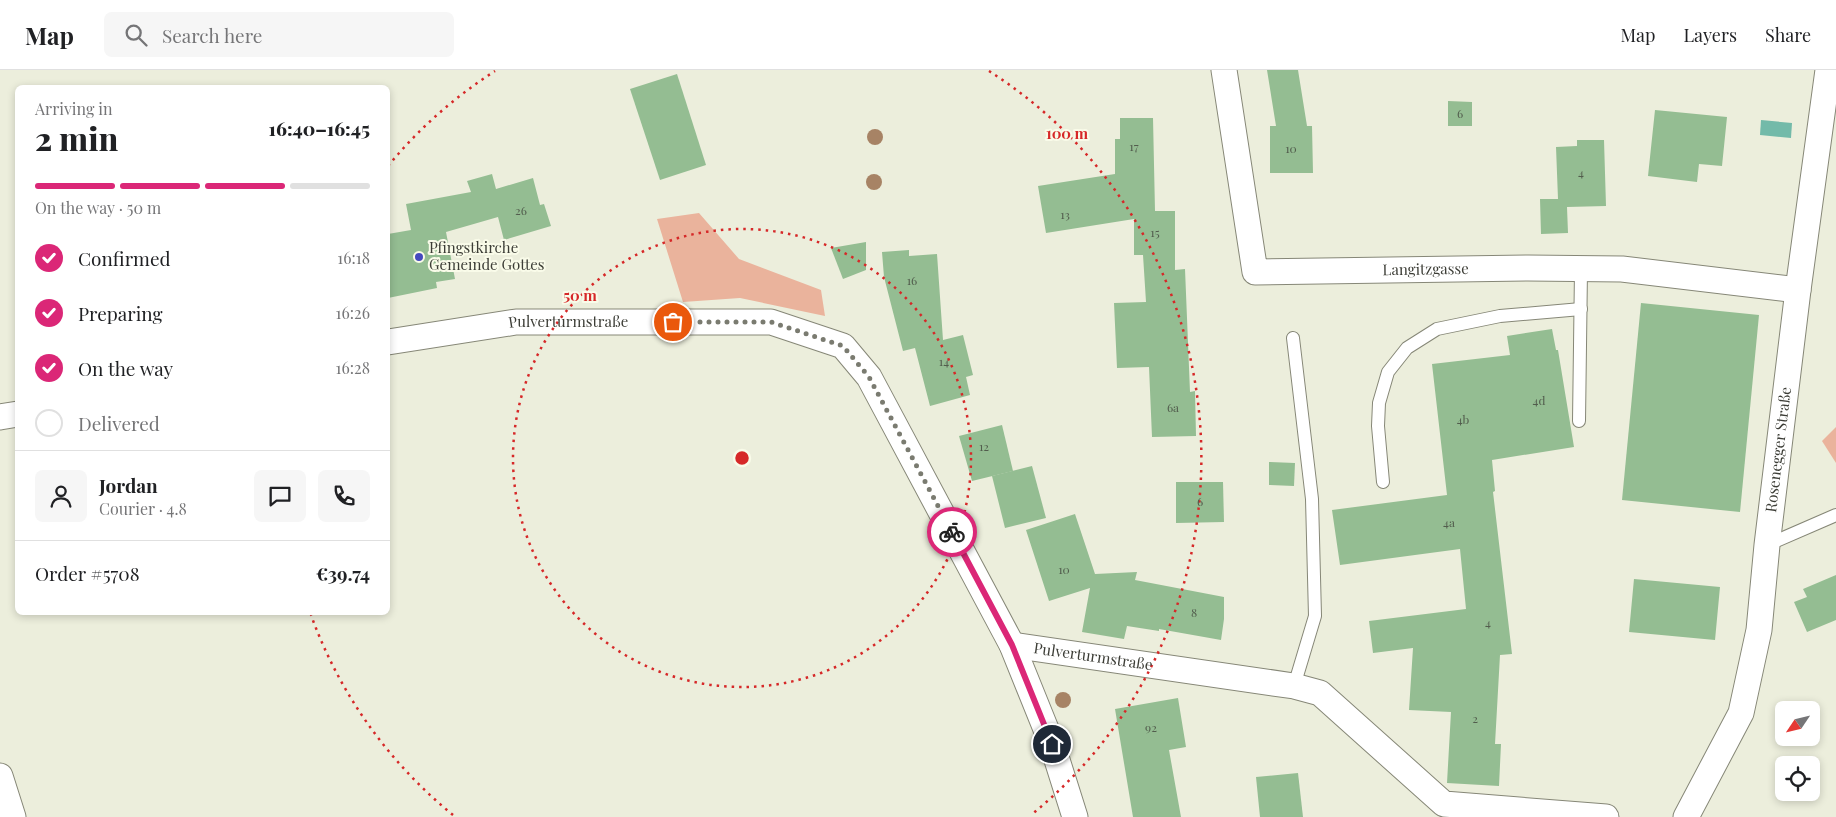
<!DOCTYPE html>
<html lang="en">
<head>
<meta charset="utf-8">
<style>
  body { margin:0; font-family:"Playfair Display",serif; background:#f6f6f6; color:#202124; height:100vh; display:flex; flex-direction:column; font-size:19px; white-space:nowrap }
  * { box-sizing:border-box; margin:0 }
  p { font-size:16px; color:#757577 }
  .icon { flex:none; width:28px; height:28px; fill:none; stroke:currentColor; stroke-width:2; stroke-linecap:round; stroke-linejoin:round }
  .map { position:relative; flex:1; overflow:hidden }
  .panel { position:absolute; left:15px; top:15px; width:375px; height:530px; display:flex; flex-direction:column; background:#fff; border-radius:8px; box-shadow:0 2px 8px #0003 }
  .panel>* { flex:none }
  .needle { width:32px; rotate:235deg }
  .controls { position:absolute; left:1775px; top:631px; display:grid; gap:10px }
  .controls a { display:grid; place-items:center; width:45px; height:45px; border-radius:8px; background:#fff; box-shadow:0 2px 8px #0003; font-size:25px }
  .pin { position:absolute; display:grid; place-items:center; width:42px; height:42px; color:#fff; margin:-21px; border:2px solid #fff; border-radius:50%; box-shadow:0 1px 5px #0007 }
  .courier { position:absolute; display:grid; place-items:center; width:50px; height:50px; margin:-25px; border:4px solid #db2777; border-radius:50%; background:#fff; color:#222; box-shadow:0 1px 6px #0007 }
  .summary em { font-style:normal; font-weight:800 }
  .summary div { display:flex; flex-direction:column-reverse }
  .summary { display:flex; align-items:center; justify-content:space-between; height:85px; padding:0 20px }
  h1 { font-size:32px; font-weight:800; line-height:38px }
  .bar { display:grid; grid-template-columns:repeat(4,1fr); gap:8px 5px; align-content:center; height:60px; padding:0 20px }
  .bar i { height:6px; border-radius:4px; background:#e0e0e0 }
  .bar .on { background:#db2777 }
  .bar p { grid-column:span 4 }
  .line { display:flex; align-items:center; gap:12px; padding:0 20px; border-top:1px solid #e0e0e0 }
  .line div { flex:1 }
  .round { display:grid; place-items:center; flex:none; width:52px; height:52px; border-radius:8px; background:#f6f6f6 }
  ol { padding:0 20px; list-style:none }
  li { display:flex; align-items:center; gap:15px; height:55px }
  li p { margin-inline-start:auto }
  li .icon { padding:5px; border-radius:50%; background:#db2777; color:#fff; stroke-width:4 }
  li:last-child { color:#757577 }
  li i { width:28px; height:28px; border:2px solid #e0e0e0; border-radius:50% }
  header { display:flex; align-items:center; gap:30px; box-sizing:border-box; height:70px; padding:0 25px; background:#fff; border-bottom:1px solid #e0e0e0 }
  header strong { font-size:24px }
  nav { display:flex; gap:28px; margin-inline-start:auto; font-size:18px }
  .search { width:350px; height:45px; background:#f6f6f6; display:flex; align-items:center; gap:12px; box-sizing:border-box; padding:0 18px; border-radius:8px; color:#757577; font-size:19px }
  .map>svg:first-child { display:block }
</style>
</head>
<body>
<header>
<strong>Map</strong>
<div class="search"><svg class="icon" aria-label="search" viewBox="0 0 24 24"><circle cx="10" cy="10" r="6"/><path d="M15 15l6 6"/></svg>Search here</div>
<nav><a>Map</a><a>Layers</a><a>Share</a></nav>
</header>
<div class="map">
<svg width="1836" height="747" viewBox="0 0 1836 747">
  <rect width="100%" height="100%" fill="#eceedc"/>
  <!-- green -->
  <g fill="#eab39c">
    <path d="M699,143L739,189L821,220L825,246L740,228L683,232L657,149Z"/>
    <path d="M1836,357V393L1822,371Z"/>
  </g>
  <!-- water -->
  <path fill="#73baa9" d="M1761,50L1792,53L1791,68L1760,65Z"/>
  <!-- building -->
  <g fill="#94bd92">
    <path d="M1267,0H1298L1307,56H1312L1313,103H1270V56H1276Z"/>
    <path d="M677,4L706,95L660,110L630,19Z"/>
    <path d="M1448,31L1472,32V56H1448Z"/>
    <path d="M1655,40L1727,47L1722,96L1699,94L1697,112L1648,106Z"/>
    <path d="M1120,48H1153L1155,141H1175V200L1185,199L1190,322L1195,321L1196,366L1152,367L1149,297L1117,298L1114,233L1146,232L1143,185H1134V149L1046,163L1038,116L1115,104V69H1120Z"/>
    <path d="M1577,70H1604L1606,136L1567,137L1568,163L1541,164L1540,129H1558L1556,77L1577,76Z"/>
    <path d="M492,104L496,119L533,108L540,135L544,134L551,156L504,170L498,147L446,162L455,209L436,212L437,218L388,228V164L411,160L406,134L471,122L467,111Z"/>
    <path d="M866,172V200L843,209L831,178Z"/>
    <path d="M909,180V186L937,184L943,270L963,265L973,305L966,307L970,325L930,336L915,278L903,281L884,207L882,182Z"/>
    <path d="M1641,233L1759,245L1740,442L1622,430Z"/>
    <path d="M1552,259L1556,280H1558L1574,377L1492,390L1495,421L1493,422L1512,584L1500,585L1495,674H1501L1499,716L1447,713L1451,642L1409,640L1413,578L1373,583L1369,551L1466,539L1460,479L1340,495L1332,440L1447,425L1432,294L1510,285L1507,266Z"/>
    <path d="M1002,355L1013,401L972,411L959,366Z"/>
    <path d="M1269,392L1295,393L1294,416L1269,415Z"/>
    <path d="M1032,396L1046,448L1005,458L992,406Z"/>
    <path d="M1176,412H1223L1224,452L1176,453Z"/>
    <path d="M1075,444L1095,504L1137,502L1135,510L1224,527V549L1221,570L1159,559V561L1127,556L1124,569L1082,562L1090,518L1049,531L1026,460Z"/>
    <path d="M1836,505V550L1807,562L1794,532L1807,527L1803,519Z"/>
    <path d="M1634,509L1720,517L1715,570L1629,562Z"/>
    <path d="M1178,628L1186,677L1169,680L1181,747H1133L1115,639Z"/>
    <path d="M1298,703L1303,747H1260L1256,707Z"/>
  </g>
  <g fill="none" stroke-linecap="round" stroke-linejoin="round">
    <defs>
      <g id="lane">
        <path d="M1293,268L1312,429L1315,546L1294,616"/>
        <path d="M1579,351L1581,200"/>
        <path d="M1383,412L1378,356L1379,333L1388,302L1407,278L1437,259L1500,246L1581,239"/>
        <path d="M1767,475L1836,445"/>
      </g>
      <g id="street">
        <path id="s1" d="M1224,0L1255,202L1528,198L1622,199L1798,220"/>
        <path id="s2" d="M388,272L516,252H771L843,276L869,307L1012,575L1052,674L1075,747"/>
        <path d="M0,347L18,344"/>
        <path id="s3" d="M1012,575L1294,616L1320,623L1444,734L1606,747"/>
        <path d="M0,706L13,747"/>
        <path id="s4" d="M1686,747L1741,643L1759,560L1767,475L1798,220L1828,0"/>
      </g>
    </defs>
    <!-- lane casing -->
    <use href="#lane" stroke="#868777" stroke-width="14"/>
    <!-- street casing -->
    <use href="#street" stroke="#868777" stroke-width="27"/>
    <!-- lane -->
    <use href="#lane" stroke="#fff" stroke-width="12"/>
    <!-- street -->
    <use href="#street" stroke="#fff" stroke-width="25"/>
  </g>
  <!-- trees -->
  <g fill="#a78365">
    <circle cx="875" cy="67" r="8"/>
    <circle cx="874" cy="112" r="8"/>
    <circle cx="1063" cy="630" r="8"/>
  </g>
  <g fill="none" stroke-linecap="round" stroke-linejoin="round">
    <!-- done -->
    <path stroke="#7a7b70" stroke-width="5" stroke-dasharray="0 9" d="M673,252H771L843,276L869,307L952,462"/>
    <!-- route -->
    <path stroke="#db2777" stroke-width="6" d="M952,462L1012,575L1052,674"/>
  </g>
  <!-- distance rings -->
  <g fill="none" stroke="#d62828" stroke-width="2.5" stroke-dasharray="2.5 5">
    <circle cx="742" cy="388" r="229"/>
    <path d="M453 745A459 459 0 0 1 311 545M388 96A459 459 0 0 1 495 1M989 1A459 459 0 0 1 1031 745"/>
  </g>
  <!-- markers -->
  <circle fill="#4549be" stroke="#f9fbe9" stroke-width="2" cx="419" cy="187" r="5"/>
  <g text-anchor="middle" stroke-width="4" stroke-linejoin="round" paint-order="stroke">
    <!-- number labels -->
    <g font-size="12" fill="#525d4d">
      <text x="1460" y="48">6</text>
      <text x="1134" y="81">17</text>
      <text x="1291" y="83">10</text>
      <text x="1581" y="107">4</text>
      <text x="521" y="145">26</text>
      <text x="1065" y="149">13</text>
      <text x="1155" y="167">15</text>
      <text x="912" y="215">16</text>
      <text x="944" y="296">14</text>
      <text x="1539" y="335">4d</text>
      <text x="1173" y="342">6a</text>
      <text x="1463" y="354">4b</text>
      <text x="984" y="381">12</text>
      <text x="1200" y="436">6</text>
      <text x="1449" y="457">4a</text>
      <text x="1064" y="504">10</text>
      <text x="1194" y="547">8</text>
      <text x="1488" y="557">4</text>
      <text x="1475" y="653">2</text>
      <text x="1151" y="662">92</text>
    </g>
    <!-- poi labels -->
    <g font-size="15" fill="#3c3d36" stroke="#f9fbe9" text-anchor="start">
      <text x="429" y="183">Pfingstkirche<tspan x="429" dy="17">Gemeinde Gottes</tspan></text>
    </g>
    <!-- street labels -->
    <g font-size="15" fill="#3c3d36" stroke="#f9fbe9">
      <text dy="5" stroke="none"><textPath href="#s1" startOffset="375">Langitzgasse</textPath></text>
      <text dy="5" stroke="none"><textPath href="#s2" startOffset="182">Pulverturmstraße</textPath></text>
      <text dy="5" stroke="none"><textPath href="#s4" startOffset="384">Rosenegger Straße</textPath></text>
      <text dy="5" stroke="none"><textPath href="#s3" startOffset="82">Pulverturmstraße</textPath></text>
    </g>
  </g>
  <circle cx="742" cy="388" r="8" fill="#d62828" stroke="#f9fbe9" stroke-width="2.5"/>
  <g font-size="15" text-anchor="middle" font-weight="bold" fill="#d62828" stroke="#f9fbe9" stroke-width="4" stroke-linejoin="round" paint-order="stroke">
    <text x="1067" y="69">100 m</text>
    <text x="580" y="231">50 m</text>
  </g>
</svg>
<div class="controls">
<a><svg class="needle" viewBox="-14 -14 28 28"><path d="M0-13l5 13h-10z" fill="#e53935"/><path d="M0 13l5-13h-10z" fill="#757577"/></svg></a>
<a><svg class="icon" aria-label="locate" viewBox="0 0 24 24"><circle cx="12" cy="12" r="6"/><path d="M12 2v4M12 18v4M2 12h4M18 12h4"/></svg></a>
</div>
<div class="pin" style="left:673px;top:252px;background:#ea580c"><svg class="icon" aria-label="bag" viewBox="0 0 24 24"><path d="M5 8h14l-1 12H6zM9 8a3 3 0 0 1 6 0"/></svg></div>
<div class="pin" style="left:1052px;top:674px;background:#1f2937"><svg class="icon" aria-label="home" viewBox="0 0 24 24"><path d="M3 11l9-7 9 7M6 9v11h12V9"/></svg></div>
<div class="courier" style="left:952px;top:462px"><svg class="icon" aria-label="bike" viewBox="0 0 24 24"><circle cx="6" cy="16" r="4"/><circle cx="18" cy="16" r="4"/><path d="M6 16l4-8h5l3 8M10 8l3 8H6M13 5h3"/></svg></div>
<section class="panel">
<div class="summary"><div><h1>2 min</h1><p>Arriving in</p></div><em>16:40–16:45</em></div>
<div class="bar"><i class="on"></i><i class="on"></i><i class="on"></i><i></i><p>On the way · 50 m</p></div>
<ol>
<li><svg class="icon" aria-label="check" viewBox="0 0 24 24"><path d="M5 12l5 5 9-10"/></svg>Confirmed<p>16:18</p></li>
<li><svg class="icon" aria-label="check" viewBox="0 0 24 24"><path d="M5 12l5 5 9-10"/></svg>Preparing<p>16:26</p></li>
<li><svg class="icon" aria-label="check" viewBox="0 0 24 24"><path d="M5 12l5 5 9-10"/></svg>On the way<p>16:28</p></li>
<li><i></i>Delivered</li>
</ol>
<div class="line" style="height:90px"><a class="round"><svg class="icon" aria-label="person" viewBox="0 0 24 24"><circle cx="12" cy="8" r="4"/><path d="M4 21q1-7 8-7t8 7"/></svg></a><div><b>Jordan</b><p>Courier · 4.8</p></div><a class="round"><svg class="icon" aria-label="chat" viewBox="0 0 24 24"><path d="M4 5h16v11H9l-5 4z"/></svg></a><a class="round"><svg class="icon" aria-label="phone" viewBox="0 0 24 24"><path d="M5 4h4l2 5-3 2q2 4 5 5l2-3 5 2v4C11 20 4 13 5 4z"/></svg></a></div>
<div class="line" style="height:65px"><div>Order #5708</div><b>€39.74</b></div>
</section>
</div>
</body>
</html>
